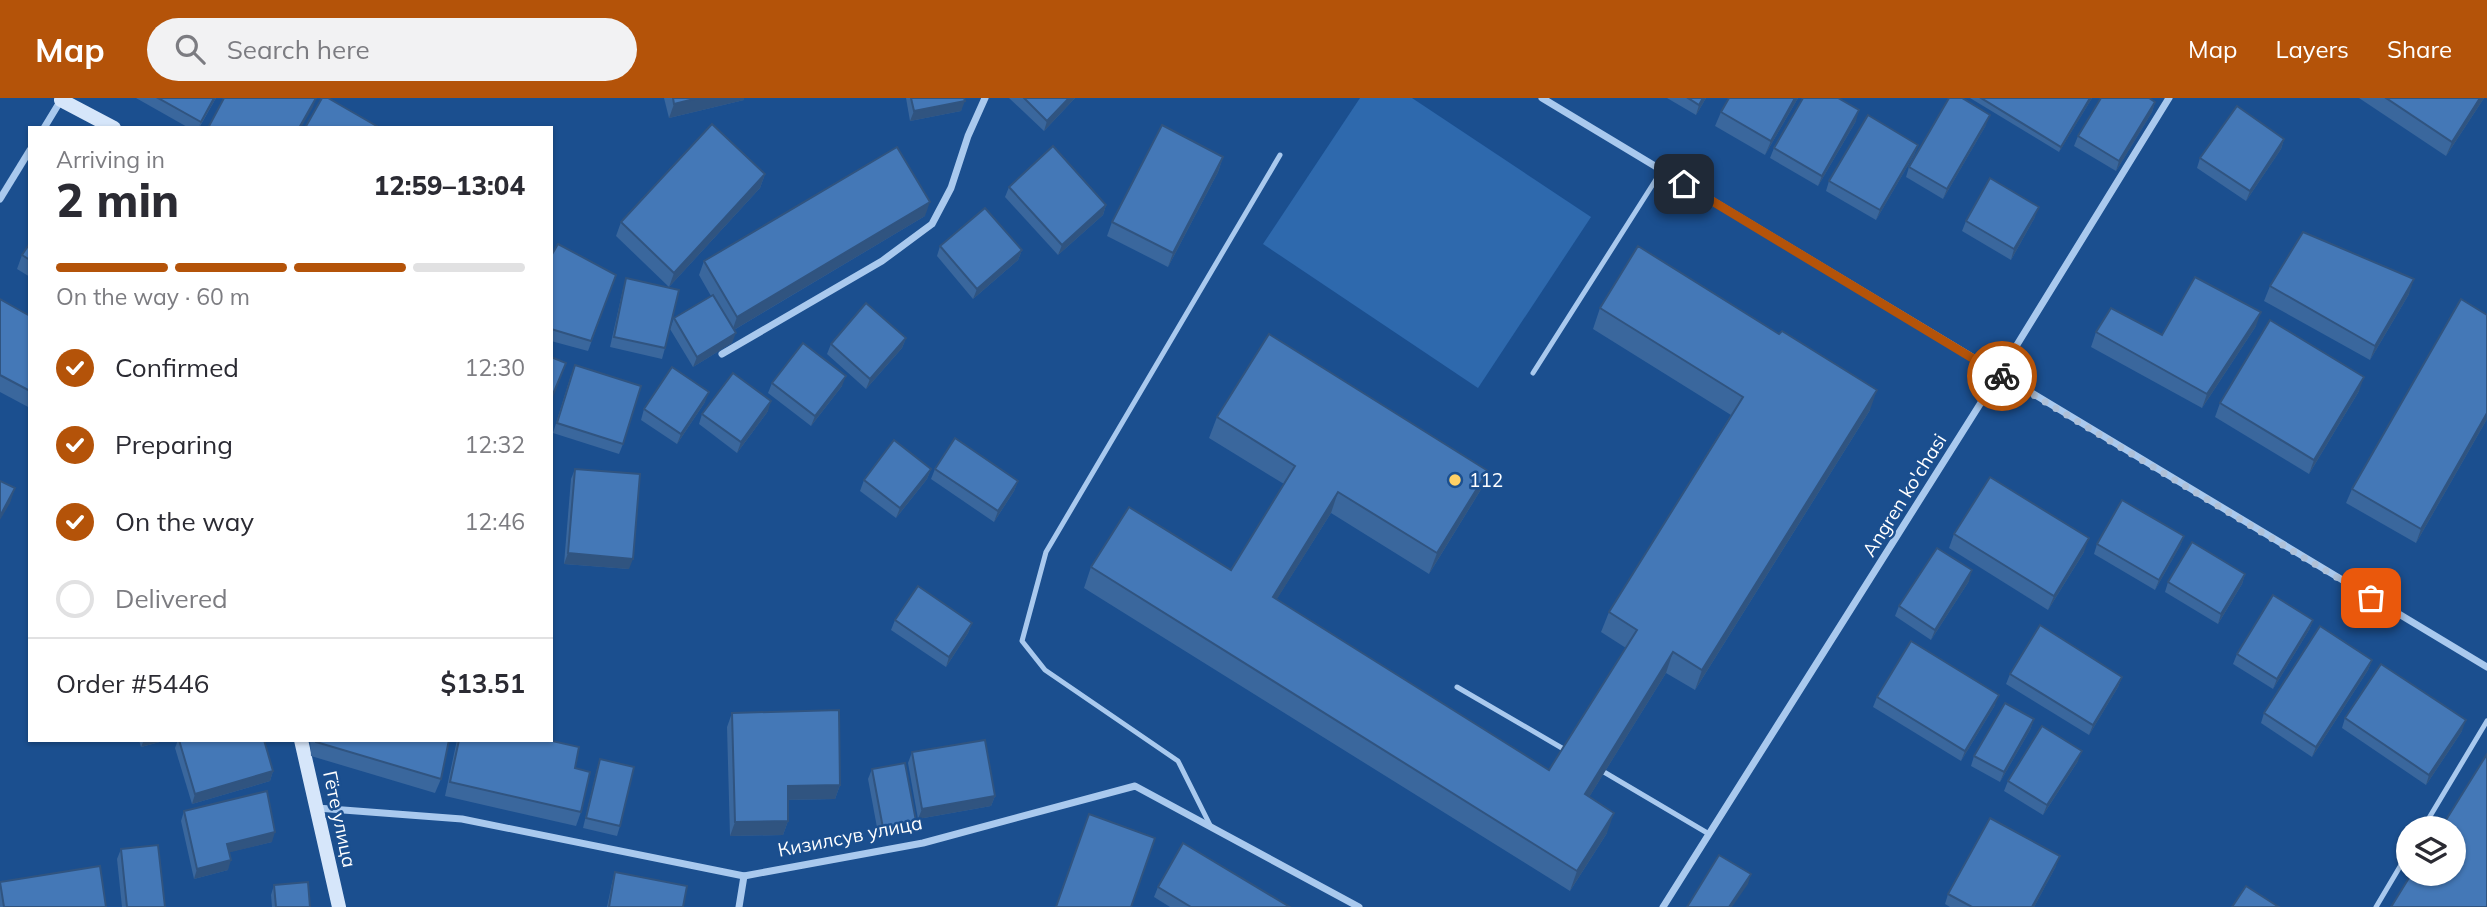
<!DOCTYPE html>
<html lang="en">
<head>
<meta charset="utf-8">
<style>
  body { margin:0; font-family:Mulish,sans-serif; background:#f2f2f3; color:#2b2b33; height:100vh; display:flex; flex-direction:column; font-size:26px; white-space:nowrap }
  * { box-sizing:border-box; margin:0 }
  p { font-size:23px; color:#7c7c81 }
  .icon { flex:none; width:38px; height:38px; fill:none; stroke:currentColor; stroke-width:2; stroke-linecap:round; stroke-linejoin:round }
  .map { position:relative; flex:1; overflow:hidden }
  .drawer { position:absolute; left:28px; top:28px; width:525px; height:616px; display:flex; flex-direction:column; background:#fff; border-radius:0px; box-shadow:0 2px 5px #0004 }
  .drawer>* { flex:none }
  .buttons { position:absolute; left:2396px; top:718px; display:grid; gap:14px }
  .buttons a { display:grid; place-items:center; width:70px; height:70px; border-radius:50%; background:#fff; box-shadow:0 2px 5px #0004; font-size:35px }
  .pin { position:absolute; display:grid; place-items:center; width:60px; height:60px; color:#fff; margin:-30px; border-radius:14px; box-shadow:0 4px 10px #0006 }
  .courier { position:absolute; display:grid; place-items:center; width:70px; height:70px; margin:-35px; border:5px solid #b45309; border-radius:50%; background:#fff; color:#222; box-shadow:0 2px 9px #0007 }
  .overview em { font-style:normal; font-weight:800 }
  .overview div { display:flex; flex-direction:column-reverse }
  .overview { display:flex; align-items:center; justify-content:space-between; height:119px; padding:0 28px }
  h1 { font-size:46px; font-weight:800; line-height:52px }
  .bar { display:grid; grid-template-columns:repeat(4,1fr); gap:10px 7px; align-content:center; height:84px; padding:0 28px }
  .bar i { height:9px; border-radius:5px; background:#e1e1e2 }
  .bar .selected { background:#b45309 }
  .bar p { grid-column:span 4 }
  .line { display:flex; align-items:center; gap:18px; padding:0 28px; border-top:2px solid #e1e1e2 }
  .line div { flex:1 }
  ol { padding:0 28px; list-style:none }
  li { display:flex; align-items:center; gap:21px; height:77px }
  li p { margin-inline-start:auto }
  li .icon { padding:7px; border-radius:50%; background:#b45309; color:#fff; stroke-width:4 }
  li:last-child { color:#7c7c81 }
  li i { width:38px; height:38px; border:4px solid #e1e1e2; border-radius:50% }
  header { display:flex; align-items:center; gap:42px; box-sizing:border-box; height:98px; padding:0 35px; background:#b45309; color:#fff }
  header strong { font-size:33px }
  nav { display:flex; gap:38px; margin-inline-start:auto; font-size:24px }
  .search { width:490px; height:63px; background:#f2f2f3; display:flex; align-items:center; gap:18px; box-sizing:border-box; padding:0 24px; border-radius:38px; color:#7c7c81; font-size:26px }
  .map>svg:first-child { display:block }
</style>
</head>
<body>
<header>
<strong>Map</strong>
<div class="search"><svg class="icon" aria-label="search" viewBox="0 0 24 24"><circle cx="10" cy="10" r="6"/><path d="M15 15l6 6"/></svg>Search here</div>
<nav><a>Map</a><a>Layers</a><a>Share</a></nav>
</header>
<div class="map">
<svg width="2487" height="809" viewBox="0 0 2487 809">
  <rect width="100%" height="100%" fill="#1b4f8f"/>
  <!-- green -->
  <path fill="#2e69ad" d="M1360,0H1412L1591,119L1478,290L1263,146Z"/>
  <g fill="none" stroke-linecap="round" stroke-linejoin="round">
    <!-- lane -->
    <g stroke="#a9c9ee" stroke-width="5">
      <path d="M1533,275L1662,72"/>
      <path d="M1457,589L1567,653"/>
      <path d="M1604,674L1709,736"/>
      <path d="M1211,729L1178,663L1045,572L1022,543L1046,454L1280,57"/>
      <path d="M2423,730L2487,623"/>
      <path d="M2376,809L2408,755"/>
    </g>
    <!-- street -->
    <g stroke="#a9c9ee" stroke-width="7">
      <path d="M1542,0L2487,569"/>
      <path d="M44,30L61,2L59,0"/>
      <path d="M0,101L30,52"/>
      <path d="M722,256L882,163L932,126L951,90L968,38L985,0"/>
      <path d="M317,710L462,721L744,778L923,745L1135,688L1359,809"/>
      <path d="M739,809L744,778"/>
      <path d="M1663,809L1999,276L2169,0"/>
    </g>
    <!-- secondary -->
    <g stroke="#d6e6fa" stroke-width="14">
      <path d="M62,0L61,2L114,30"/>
      <path d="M301,642L339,809"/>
    </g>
  </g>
  <!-- wall -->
  <g fill="#3a679d">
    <path d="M136,0H216L199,30H189Z"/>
    <path d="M664,0H744V2L669,20Z"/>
    <path d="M906,0H964L961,13L910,23Z"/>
    <path d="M1009,0H1075L1044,33Z"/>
    <path d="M1667,0H1706L1696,17Z"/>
    <path d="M1798,0L1765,57L1715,28L1721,14Z"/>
    <path d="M1970,0H2092L2059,54Z"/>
    <path d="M2359,0H2484L2446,58Z"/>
    <path d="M2155,4L2152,14L2116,73L2074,48L2078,38Z"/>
    <path d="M1856,23L1818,88L1770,60L1774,50Z"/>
    <path d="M1986,27L1943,101L1906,79L1909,69Z"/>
    <path d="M2284,41L2281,51L2246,103L2197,70L2200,60Z"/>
    <path d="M1918,47L1914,57L1876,122L1826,93L1829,83Z"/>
    <path d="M1223,59L1218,74L1168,169L1107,138L1112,124Z"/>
    <path d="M765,76L760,90L669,189L616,138L621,124Z"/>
    <path d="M1009,89L1106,107L1103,117L1058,157L1005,99Z"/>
    <path d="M925,118L734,232L732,245L693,269L670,231L674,220L711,198L699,177L704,163Z"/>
    <path d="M2035,119L2011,162L1962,133L1966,123Z"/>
    <path d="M30,145V179L17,171L22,157Z"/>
    <path d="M940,148L1022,152L1018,162L973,201L937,158Z"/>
    <path d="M551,158L616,177L588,253L551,243Z"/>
    <path d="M626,180L665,250L662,261L610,249L623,191Z"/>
    <path d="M2270,188L2409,196L2370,262L2264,203Z"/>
    <path d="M0,201L30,218V310L0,294Z"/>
    <path d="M1600,210L1870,312L1695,592L1666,575L1589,699L1607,735L1570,793L1084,490L1091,469L1231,472L1284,386L1209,340L1217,319L1488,373L1480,393L1429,476L1331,415L1276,502L1549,672L1626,550L1601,534L1609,514L1731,317L1593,231Z"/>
    <path d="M2256,228L2202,310L2091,249L2096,234L2162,237Z"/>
    <path d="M906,240L902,250L866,291L827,256L831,246Z"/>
    <path d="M571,277L623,346L619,356L553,335Z"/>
    <path d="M772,285L842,288L811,328L768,295Z"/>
    <path d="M2359,293L2309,376L2215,319L2220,305Z"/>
    <path d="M705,304L677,346L641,322L644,311Z"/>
    <path d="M768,313L737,355L699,326L702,316Z"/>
    <path d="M2487,321L2416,445L2346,405L2352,391Z"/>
    <path d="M575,371L629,471L564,466L571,381Z"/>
    <path d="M931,371L927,381L896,420L860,393L864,382Z"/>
    <path d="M935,371L1018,383L1014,393L994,424L931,381Z"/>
    <path d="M1954,436L2084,454L2048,512L1949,450Z"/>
    <path d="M2184,438L2180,448L2155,492L2094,456L2097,446Z"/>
    <path d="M2245,476L2242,486L2218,526L2165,494L2168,484Z"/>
    <path d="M1969,483L1931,542L1895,518L1899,508Z"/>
    <path d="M895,522L972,525L968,535L946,569L891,532Z"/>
    <path d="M2313,522L2309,532L2273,591L2233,566L2237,556Z"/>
    <path d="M2372,562L2368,572L2312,659L2261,625L2264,615Z"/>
    <path d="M2010,576L2122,579L2118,589L2089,637L2006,586Z"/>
    <path d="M1877,599L1995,607L1961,663L1873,609Z"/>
    <path d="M732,615L840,687L835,701L788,702V723L783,737L730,738L727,629Z"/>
    <path d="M2345,620L2462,633L2426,687L2342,630Z"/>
    <path d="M2034,621L2030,632L2000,684L1971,668L1974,658Z"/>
    <path d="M139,642H167L141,649Z"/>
    <path d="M178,642H264L273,673L270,683L192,706L175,650Z"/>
    <path d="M310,642H449L441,681L435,695L311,658Z"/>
    <path d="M457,642H548L575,670L581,714L576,728L445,698Z"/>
    <path d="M912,654L995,698L991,708L918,721L908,665Z"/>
    <path d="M600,661L620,728L617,738L583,730L597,671Z"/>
    <path d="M2078,663L2043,717L2004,693L2008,683Z"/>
    <path d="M872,671L912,733L879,740L868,681Z"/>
    <path d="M184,713L272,744L229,754L228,772L194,781L181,723Z"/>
    <path d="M121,751L165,809H122L117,761Z"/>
    <path d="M2056,768L2034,809H1950L1945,806L1948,796Z"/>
    <path d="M615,774L683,809H607L612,785Z"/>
    <path d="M0,784L106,809H0Z"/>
    <path d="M274,787L310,809H272L271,797Z"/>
    <path d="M1158,789L1290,809H1170L1154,799Z"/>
  </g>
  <!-- shaded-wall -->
  <g fill="#305480">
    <path d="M214,0H216L198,30L201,24Z"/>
    <path d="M316,0L313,9L301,30H299Z"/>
    <path d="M698,0H744V2L669,20L674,6Z"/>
    <path d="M1069,0H1075L1044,33L1047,23Z"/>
    <path d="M1703,0H1706L1696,17L1699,7Z"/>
    <path d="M1795,0H1798L1765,57L1771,43Z"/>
    <path d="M2090,0H2092L2059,54L2061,49Z"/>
    <path d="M2480,0H2484L2446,58L2452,44Z"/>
    <path d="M965,3L961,13L910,23L914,13Z"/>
    <path d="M2155,4L2152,14L2116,73L2119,63Z"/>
    <path d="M1859,12L1856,23L1818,88L1822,78Z"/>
    <path d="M1990,17L1986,27L1943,101L1947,91Z"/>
    <path d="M2284,41L2281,51L2246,103L2250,93Z"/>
    <path d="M1918,47L1914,57L1876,122L1880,112Z"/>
    <path d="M1223,59L1218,74L1168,169L1173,155Z"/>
    <path d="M765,76L760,90L669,189L674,175Z"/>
    <path d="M930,104L925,118L732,233L737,219Z"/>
    <path d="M1106,107L1103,117L1058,157L1062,147Z"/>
    <path d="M2039,109L2035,119L2011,162L2014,151Z"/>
    <path d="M1022,152L1018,162L973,201L977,191Z"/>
    <path d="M2414,181L2409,196L2370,262L2375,248Z"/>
    <path d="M2261,214L2256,228L2202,310L2207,296Z"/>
    <path d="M736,235L732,245L693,269L697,259Z"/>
    <path d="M906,240L902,250L866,291L870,281Z"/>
    <path d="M846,278L842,288L811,328L815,318Z"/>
    <path d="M2364,279L2359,293L2309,376L2314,362Z"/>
    <path d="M1877,292L1870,312L1695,592L1702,572Z"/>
    <path d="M709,294L705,304L677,346L681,336Z"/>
    <path d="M771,303L768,313L737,355L741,344Z"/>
    <path d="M2487,315V321L2416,445L2421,431Z"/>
    <path d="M931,371L927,381L896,420L900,410Z"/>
    <path d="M1488,373L1480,393L1429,476L1437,455Z"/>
    <path d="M1018,383L1014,393L994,424L998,413Z"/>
    <path d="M15,390L10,405L0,422V418Z"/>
    <path d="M1338,394L1331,415L1265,520L1273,499Z"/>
    <path d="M2184,438L2180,448L2155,492L2159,482Z"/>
    <path d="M2089,440L2084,454L2048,512L2054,498Z"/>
    <path d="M568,455L633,461L629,471L564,466Z"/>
    <path d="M1972,472L1969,483L1931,542L1935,532Z"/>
    <path d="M2245,476L2242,486L2218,526L2221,516Z"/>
    <path d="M2313,522L2309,532L2273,591L2277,581Z"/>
    <path d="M972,525L968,535L946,569L949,559Z"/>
    <path d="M1673,554L1666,575L1578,717L1585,696Z"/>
    <path d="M2372,562L2368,572L2312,659L2316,649Z"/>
    <path d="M2122,579L2118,589L2089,637L2093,627Z"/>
    <path d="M1999,597L1995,607L1961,663L1965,653Z"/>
    <path d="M2034,621L2030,632L2000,684L2004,674Z"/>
    <path d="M2466,622L2462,633L2426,687L2429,677Z"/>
    <path d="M144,642H167L141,649Z"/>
    <path d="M2082,653L2078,663L2043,717L2047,707Z"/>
    <path d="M273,673L270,683L192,706L195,696Z"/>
    <path d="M840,687L835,701L783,702L788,688Z"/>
    <path d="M995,698L991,708L918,721L922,711Z"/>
    <path d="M1614,715L1607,735L1570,793L1577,773Z"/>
    <path d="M788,723L783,737L730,738L735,724Z"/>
    <path d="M916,723L912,733L879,740L883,730Z"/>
    <path d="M275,734L272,744L223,756L227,746Z"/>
    <path d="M2060,758L2056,768L2034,809H2032Z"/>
    <path d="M231,762L228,772L194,781L197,771Z"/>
    <path d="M1751,776L1748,786L1732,809H1729Z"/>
  </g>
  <!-- building -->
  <g fill="#4478b7" stroke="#305480" stroke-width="2">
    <path d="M158,0H214L201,24Z"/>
    <path d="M224,0H316L299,30H208Z"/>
    <path d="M322,0H328L380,30H305Z"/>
    <path d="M673,0H698L674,6Z"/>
    <path d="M911,0H964L965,3L914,13Z"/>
    <path d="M1024,0H1069L1047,23Z"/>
    <path d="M1688,0H1703L1699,7Z"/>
    <path d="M1729,0H1795L1771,43L1721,14Z"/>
    <path d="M1803,0H1838L1859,12L1822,78L1774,50Z"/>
    <path d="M1949,0H1962L1990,17L1947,91L1909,69Z"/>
    <path d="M1981,0H2090L2061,49Z"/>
    <path d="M2101,0H2149L2155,4L2119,63L2078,38Z"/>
    <path d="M2386,0H2480L2452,44Z"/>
    <path d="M2237,8L2284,41L2250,93L2200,60Z"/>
    <path d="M1868,17L1918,47L1880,112L1829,83Z"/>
    <path d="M712,26L765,76L674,175L621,124Z"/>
    <path d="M1162,27L1223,59L1173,155L1112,124Z"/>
    <path d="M1053,48L1106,107L1062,147L1009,89Z"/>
    <path d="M897,49L930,104L737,219L704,163Z"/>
    <path d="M1990,80L2039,109L2014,151L1966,123Z"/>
    <path d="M985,110L1022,152L977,191L940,148Z"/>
    <path d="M2303,134L2414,181L2375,248L2270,188Z"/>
    <path d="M30,145V162L22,157Z"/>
    <path d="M558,146L616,177L591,243L551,231V158Z"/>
    <path d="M1638,148L1779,236L1782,233L1877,292L1702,572L1673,554L1585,696L1614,715L1577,773L1091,469L1129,409L1231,472L1295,368L1217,319L1269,236L1488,373L1437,455L1338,394L1273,499L1549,672L1637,532L1609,514L1743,299L1600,210Z"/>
    <path d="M2195,179L2261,214L2207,296L2096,234L2111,210L2162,237Z"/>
    <path d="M626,180L679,192L665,250L614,239Z"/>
    <path d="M713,197L736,235L697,259L674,220Z"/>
    <path d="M0,201L30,218V293L0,277Z"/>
    <path d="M2461,201L2487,217V315L2421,431L2352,391Z"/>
    <path d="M866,205L906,240L870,281L831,246Z"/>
    <path d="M2270,222L2364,279L2314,362L2220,305Z"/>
    <path d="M803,245L846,278L815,318L772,285Z"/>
    <path d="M551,259L566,265L551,301Z"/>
    <path d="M575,267L641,288L623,346L557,325Z"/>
    <path d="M672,269L709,294L681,336L644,311Z"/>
    <path d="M733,275L771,303L741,344L702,316Z"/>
    <path d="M955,340L1018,383L998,413L935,371Z"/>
    <path d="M894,342L931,371L900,410L864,382Z"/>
    <path d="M575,371L640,376L633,461L568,455Z"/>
    <path d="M1990,379L2089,440L2054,498L1954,436Z"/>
    <path d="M0,383L15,390L0,418Z"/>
    <path d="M2122,402L2184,438L2159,482L2097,446Z"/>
    <path d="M2192,444L2245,476L2221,516L2168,484Z"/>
    <path d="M1937,450L1972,472L1935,532L1899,508Z"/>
    <path d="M918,488L972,525L949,559L895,522Z"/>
    <path d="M2273,497L2313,522L2277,581L2237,556Z"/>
    <path d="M2040,527L2122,579L2093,627L2010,576Z"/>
    <path d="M2320,528L2372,562L2316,649L2264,615Z"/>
    <path d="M1911,543L1999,597L1965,653L1877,599Z"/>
    <path d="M2381,566L2466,622L2429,677L2345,620Z"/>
    <path d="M2005,605L2034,621L2004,674L1974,658Z"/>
    <path d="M839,612L840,687L788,688V723L735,724L732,615Z"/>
    <path d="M2042,628L2082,653L2047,707L2008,683Z"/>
    <path d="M179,642H264L273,673L195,696Z"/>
    <path d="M316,642H449L441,681L316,644Z"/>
    <path d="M459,642H548L579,649L575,670L590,674L581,714L450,684Z"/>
    <path d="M985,642L995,698L922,711L912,654Z"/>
    <path d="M2487,656V809H2391L2412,775H2454V730H2441Z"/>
    <path d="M600,661L634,669L620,728L586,720Z"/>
    <path d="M905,665L916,723L883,730L872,671Z"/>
    <path d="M267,693L275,734L227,746L231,762L197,771L184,713Z"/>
    <path d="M1089,716L1155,740L1131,809H1056Z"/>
    <path d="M1990,720L2060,758L2032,809H1972L1948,796Z"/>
    <path d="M1183,745L1290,809H1191L1158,789Z"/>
    <path d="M158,747L165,809H127L121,751Z"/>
    <path d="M1719,757L1751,776L1729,809H1687Z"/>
    <path d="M100,768L106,809H4L0,784Z"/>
    <path d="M615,774L687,788L683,809H609Z"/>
    <path d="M308,784L310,809H276L274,787Z"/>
    <path d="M2246,788L2279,809H2232Z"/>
  </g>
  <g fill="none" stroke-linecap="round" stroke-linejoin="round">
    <!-- done -->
    <path stroke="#afc1d8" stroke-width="7" stroke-dasharray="0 12.6" d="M2002,278L2371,500"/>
    <!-- route -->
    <path stroke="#b45309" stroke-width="9" d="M1684,86L2002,278"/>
  </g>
  <!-- markers -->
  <circle fill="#ffd166" stroke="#1b4f8f" stroke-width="2.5" cx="1455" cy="382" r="7"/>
  <g text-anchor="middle" stroke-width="5" stroke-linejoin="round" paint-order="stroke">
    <!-- poi labels -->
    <g font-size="19" fill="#fff" stroke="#1b4f8f" text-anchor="start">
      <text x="1469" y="389">112</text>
    </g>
    <!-- street labels -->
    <g font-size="19" fill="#fff" stroke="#1b4f8f">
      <text transform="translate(1904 397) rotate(-58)" y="7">Angren ko'chasi</text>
      <text transform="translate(340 721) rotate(78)" y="7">Гёте улица</text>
      <text transform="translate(850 738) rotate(-11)" y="7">Кизилсув улица</text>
    </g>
  </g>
</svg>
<div class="buttons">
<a><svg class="icon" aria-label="layers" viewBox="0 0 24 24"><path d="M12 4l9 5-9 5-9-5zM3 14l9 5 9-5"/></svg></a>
</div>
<div class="pin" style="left:2371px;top:500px;background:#ea580c"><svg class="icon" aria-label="bag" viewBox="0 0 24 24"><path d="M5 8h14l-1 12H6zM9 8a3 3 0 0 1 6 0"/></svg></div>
<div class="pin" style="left:1684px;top:86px;background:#1f2937"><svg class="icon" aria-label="home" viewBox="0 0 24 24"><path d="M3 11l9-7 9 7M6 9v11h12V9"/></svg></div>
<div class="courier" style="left:2002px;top:278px"><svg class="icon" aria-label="bike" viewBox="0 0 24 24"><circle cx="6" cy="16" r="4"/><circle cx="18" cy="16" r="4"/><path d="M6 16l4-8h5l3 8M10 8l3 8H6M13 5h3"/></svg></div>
<section class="drawer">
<div class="overview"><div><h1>2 min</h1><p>Arriving in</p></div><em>12:59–13:04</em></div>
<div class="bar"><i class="selected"></i><i class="selected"></i><i class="selected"></i><i></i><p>On the way · 60 m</p></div>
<ol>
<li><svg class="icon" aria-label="check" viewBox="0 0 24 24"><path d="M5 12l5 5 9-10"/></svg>Confirmed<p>12:30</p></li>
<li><svg class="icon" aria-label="check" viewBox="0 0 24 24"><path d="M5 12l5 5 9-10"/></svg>Preparing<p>12:32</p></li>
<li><svg class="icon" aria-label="check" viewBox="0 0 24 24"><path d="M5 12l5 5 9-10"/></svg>On the way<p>12:46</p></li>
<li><i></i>Delivered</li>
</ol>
<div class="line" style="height:91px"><div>Order #5446</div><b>$13.51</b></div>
</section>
</div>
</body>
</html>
